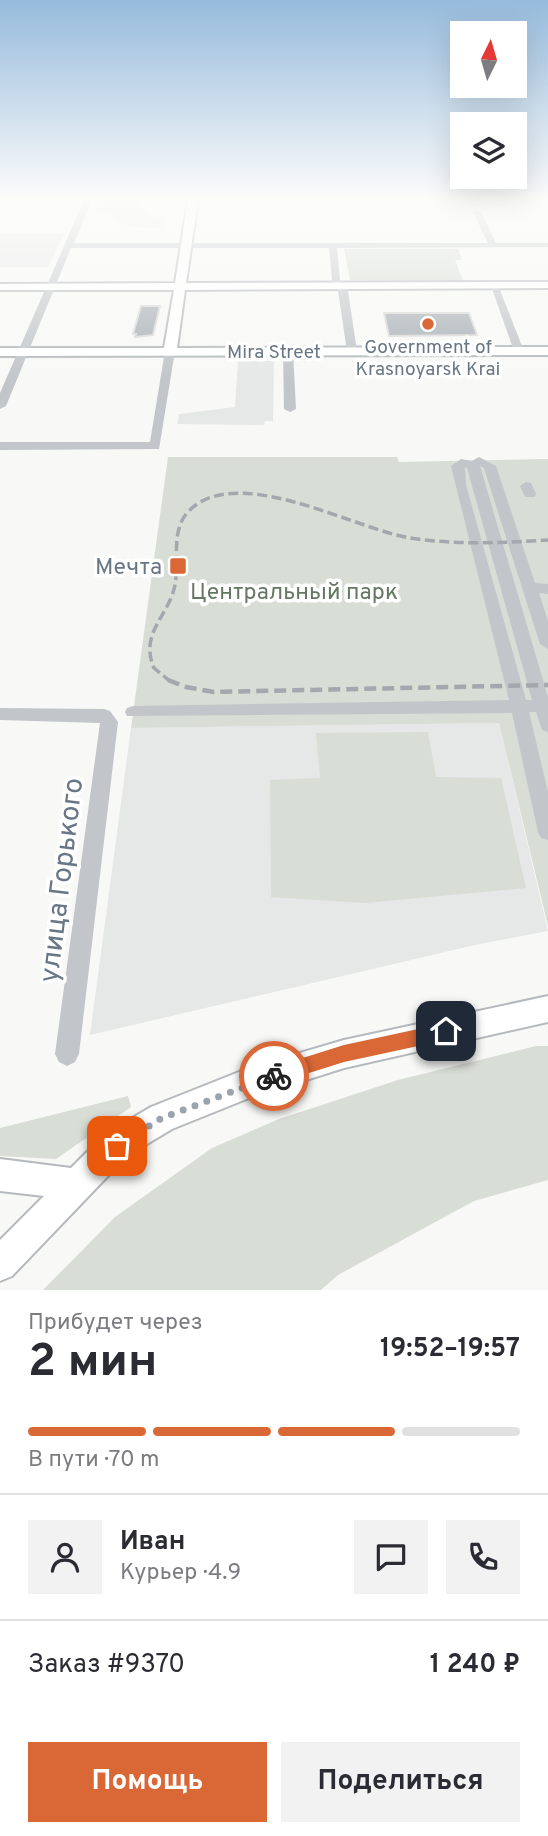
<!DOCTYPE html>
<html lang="ru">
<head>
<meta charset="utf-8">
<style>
  body { margin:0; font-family:Overpass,sans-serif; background:#f2f2f3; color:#2b2b33; height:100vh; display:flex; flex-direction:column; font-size:26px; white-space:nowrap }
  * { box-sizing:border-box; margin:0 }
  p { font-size:23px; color:#7c7c81 }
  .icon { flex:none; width:38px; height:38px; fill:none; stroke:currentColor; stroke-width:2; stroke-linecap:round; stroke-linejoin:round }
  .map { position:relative; height:1290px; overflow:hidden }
  .drawer { display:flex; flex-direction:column; background:#fff; flex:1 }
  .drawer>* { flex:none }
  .needle { width:46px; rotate:5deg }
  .fabs { position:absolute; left:450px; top:21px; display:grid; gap:14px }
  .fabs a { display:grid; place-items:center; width:77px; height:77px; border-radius:0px; background:#fff; box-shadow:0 7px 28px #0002; font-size:35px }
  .pin { position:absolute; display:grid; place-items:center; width:60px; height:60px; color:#fff; margin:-30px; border-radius:14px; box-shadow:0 4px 10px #0006 }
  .courier { position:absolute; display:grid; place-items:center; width:70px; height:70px; margin:-35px; border:5px solid #d96836; border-radius:50%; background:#fff; color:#222; box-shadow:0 2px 9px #0007 }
  .headline em { font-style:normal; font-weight:700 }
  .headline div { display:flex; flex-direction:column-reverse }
  .headline { display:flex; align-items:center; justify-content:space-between; height:119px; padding:0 28px }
  h1 { font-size:46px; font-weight:700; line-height:52px }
  .bar { display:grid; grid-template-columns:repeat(4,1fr); gap:10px 7px; align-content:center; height:84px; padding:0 28px }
  .bar i { height:9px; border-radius:5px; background:#e1e1e2 }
  .bar .selected { background:#d96836 }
  .bar p { grid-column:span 4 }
  .line { display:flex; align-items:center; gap:18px; padding:0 28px; border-top:2px solid #e1e1e2 }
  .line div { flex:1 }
  .round { display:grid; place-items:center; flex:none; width:74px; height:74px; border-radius:0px; background:#f2f2f3 }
  .cta { display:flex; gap:14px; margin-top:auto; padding:14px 28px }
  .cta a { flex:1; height:80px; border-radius:0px; background:#d96836; color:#fff; font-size:28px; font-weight:700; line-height:80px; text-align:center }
  .cta a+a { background:#f2f2f3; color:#2b2b33 }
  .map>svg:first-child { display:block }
</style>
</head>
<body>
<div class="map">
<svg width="548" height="1290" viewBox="0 0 548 1290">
  <rect width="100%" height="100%" fill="#f8f8f6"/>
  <!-- built -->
  <g fill="#e6e7e7">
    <path d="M98,200H137L148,216L165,218L160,228L132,227L117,222L111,211H95Z"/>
    <path d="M0,234H64L48,267H0Z"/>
    <path d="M238,361H274L273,421H265L264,425L177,424L179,414L235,407Z"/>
    <path d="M499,723L548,931L475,945L90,1035L131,728Z"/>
  </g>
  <!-- green -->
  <g fill="#d8ddd5">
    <path d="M344,249H458L462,260H455L463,281L350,280Z"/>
    <path d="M168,457H397L399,462L548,459V926L499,723L131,728Z"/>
    <path d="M428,732L436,777L501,778L526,888L364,903L271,897L270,780L320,778L316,733Z"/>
    <path d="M536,1046H548V1180L474,1201L338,1275L321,1290H43L115,1217L212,1148L279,1119L398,1080Z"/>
    <path d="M128,1096L131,1107L56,1159L0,1156V1128Z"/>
  </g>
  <!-- building -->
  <g fill="#a9b0b6" stroke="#dadad8" stroke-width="2">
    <path d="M141,306H160L153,335L135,337L136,334H133Z"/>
    <path d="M384,313H469L477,335L389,336Z"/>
  </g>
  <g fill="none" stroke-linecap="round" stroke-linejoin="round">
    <defs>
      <g id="major">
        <path d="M188,200H198L186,283L548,282V288L185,290L177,348L548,347V355L0,356V348H164L174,290H0V284L175,283Z"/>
        <path d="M548,996V1022L344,1068L249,1098L172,1129L127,1156L12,1276L0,1281V1240L44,1196L0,1191V1159L71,1168L105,1134L151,1107L249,1068L344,1040Z"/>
      </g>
    </defs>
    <!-- major casing -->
    <use href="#major" stroke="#b5b9bd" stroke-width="4"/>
    <!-- minor -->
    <g fill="#c2c5c9" fill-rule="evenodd">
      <path d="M84,200H92L74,243H488L473,212L477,210L481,212L496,243H548V247L337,248L340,280L348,291L357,351L352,354L347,351L338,291L332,280L329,248H71L6,406L0,409V393Z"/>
      <path d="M490,283L498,285L524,351L523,353L514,351Z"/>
      <path d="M170,348L175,351L159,449L0,450V442H150L165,351Z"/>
      <path d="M288,348L293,351L296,409L290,412L284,409L283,351Z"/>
      <path d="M479,457L496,466L535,583L548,584V594L539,593L548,621V649L540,644L484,468L480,466L548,697V732L542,730L536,712H529L548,792V840L541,838L538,832L512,713L127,716L125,712L127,708L133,706L509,700L451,466L461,459L472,461ZM465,467L467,468L532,700H526L466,485Z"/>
      <path d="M526,482L531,483L536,494L535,497H525L520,486Z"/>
      <path d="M0,708L104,709L110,711L118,722L79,1054L75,1062L67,1066L59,1062L55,1054L100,723L0,720Z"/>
    </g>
    <!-- major -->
    <use href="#major" fill="#fff" fill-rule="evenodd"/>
    <!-- rail-far1 -->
    <path stroke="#a3a8ae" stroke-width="3.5" stroke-dasharray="10 4.5" stroke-linecap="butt" d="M171,682L154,668C139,633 169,616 175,585C179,562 171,531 187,513C234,460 354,529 410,538C455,545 502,543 548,540"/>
    <!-- rail -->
    <path stroke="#a3a8ae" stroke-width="4.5" stroke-dasharray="12 6" stroke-linecap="butt" d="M168,680L186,687L214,692L548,685"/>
  </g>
  <!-- sky -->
  <linearGradient id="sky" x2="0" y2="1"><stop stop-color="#96bbdc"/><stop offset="0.52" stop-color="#fcfcfb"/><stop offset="1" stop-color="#fcfcfb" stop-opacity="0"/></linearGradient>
  <rect width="548" height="381" fill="url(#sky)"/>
  <!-- route -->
  <path fill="#d96836" d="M446,1023L454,1031L446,1040L344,1062L274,1084L268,1082L265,1076L268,1070L274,1067L344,1045Z"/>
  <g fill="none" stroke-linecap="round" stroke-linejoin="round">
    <!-- done -->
    <path stroke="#9ba4ad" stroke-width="7" stroke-dasharray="0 12.6" d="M117,1146L162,1118L274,1076"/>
  </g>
  <!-- markers -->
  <g fill="#d96836" stroke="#fff" stroke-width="2.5">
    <circle cx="428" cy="324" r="7"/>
    <rect x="169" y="557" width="18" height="18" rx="3.5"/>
  </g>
  <g text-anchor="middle" stroke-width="7" stroke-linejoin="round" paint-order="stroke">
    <!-- far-poi labels -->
    <g font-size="19" fill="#697685" stroke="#fff">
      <text x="428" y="353">Government of<tspan x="428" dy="22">Krasnoyarsk Krai</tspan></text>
    </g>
    <!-- far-street labels -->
    <g font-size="19" fill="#697685" stroke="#fff">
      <text x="274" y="358">Mira Street</text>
    </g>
    <!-- poi labels -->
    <g font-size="23" fill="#697685" stroke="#fff" text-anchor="end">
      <text x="162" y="574">Мечта</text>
    </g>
    <!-- park labels -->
    <g font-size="23" fill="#667764" stroke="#fff">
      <text x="294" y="599">Центральный парк</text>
    </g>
    <!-- near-street labels -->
    <g font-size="28" fill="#697685" stroke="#fff">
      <text transform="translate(60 880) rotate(-83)" y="10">улица Горького</text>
    </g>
  </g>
</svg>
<div class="fabs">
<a><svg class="needle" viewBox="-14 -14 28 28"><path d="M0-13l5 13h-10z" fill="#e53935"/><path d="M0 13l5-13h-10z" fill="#7c7c81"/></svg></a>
<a><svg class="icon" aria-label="layers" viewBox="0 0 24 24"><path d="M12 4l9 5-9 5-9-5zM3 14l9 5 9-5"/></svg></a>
</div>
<div class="pin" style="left:117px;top:1146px;background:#ea580c"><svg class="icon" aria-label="bag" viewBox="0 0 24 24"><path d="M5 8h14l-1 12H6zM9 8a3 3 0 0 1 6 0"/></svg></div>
<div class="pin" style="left:446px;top:1031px;background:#1f2937"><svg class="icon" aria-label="home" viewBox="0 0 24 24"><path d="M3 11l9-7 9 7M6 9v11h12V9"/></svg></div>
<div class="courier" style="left:274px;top:1076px"><svg class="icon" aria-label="bike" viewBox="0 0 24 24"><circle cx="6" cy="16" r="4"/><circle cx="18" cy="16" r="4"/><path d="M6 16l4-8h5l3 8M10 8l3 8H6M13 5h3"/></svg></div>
</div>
<section class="drawer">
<div class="headline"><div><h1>2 мин</h1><p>Прибудет через</p></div><em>19:52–19:57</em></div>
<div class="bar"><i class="selected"></i><i class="selected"></i><i class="selected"></i><i></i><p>В пути · 70 m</p></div>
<div class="line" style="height:126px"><a class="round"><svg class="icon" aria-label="person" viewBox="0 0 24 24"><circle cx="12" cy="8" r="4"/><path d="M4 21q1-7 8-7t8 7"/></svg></a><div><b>Иван</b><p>Курьер · 4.9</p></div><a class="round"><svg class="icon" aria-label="chat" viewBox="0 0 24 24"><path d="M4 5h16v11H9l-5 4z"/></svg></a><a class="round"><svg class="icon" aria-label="phone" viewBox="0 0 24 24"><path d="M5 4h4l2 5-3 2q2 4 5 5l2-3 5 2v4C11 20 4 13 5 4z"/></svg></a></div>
<div class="line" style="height:91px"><div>Заказ #9370</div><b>1 240 ₽</b></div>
<div class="cta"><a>Помощь</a><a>Поделиться</a></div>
</section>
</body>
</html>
